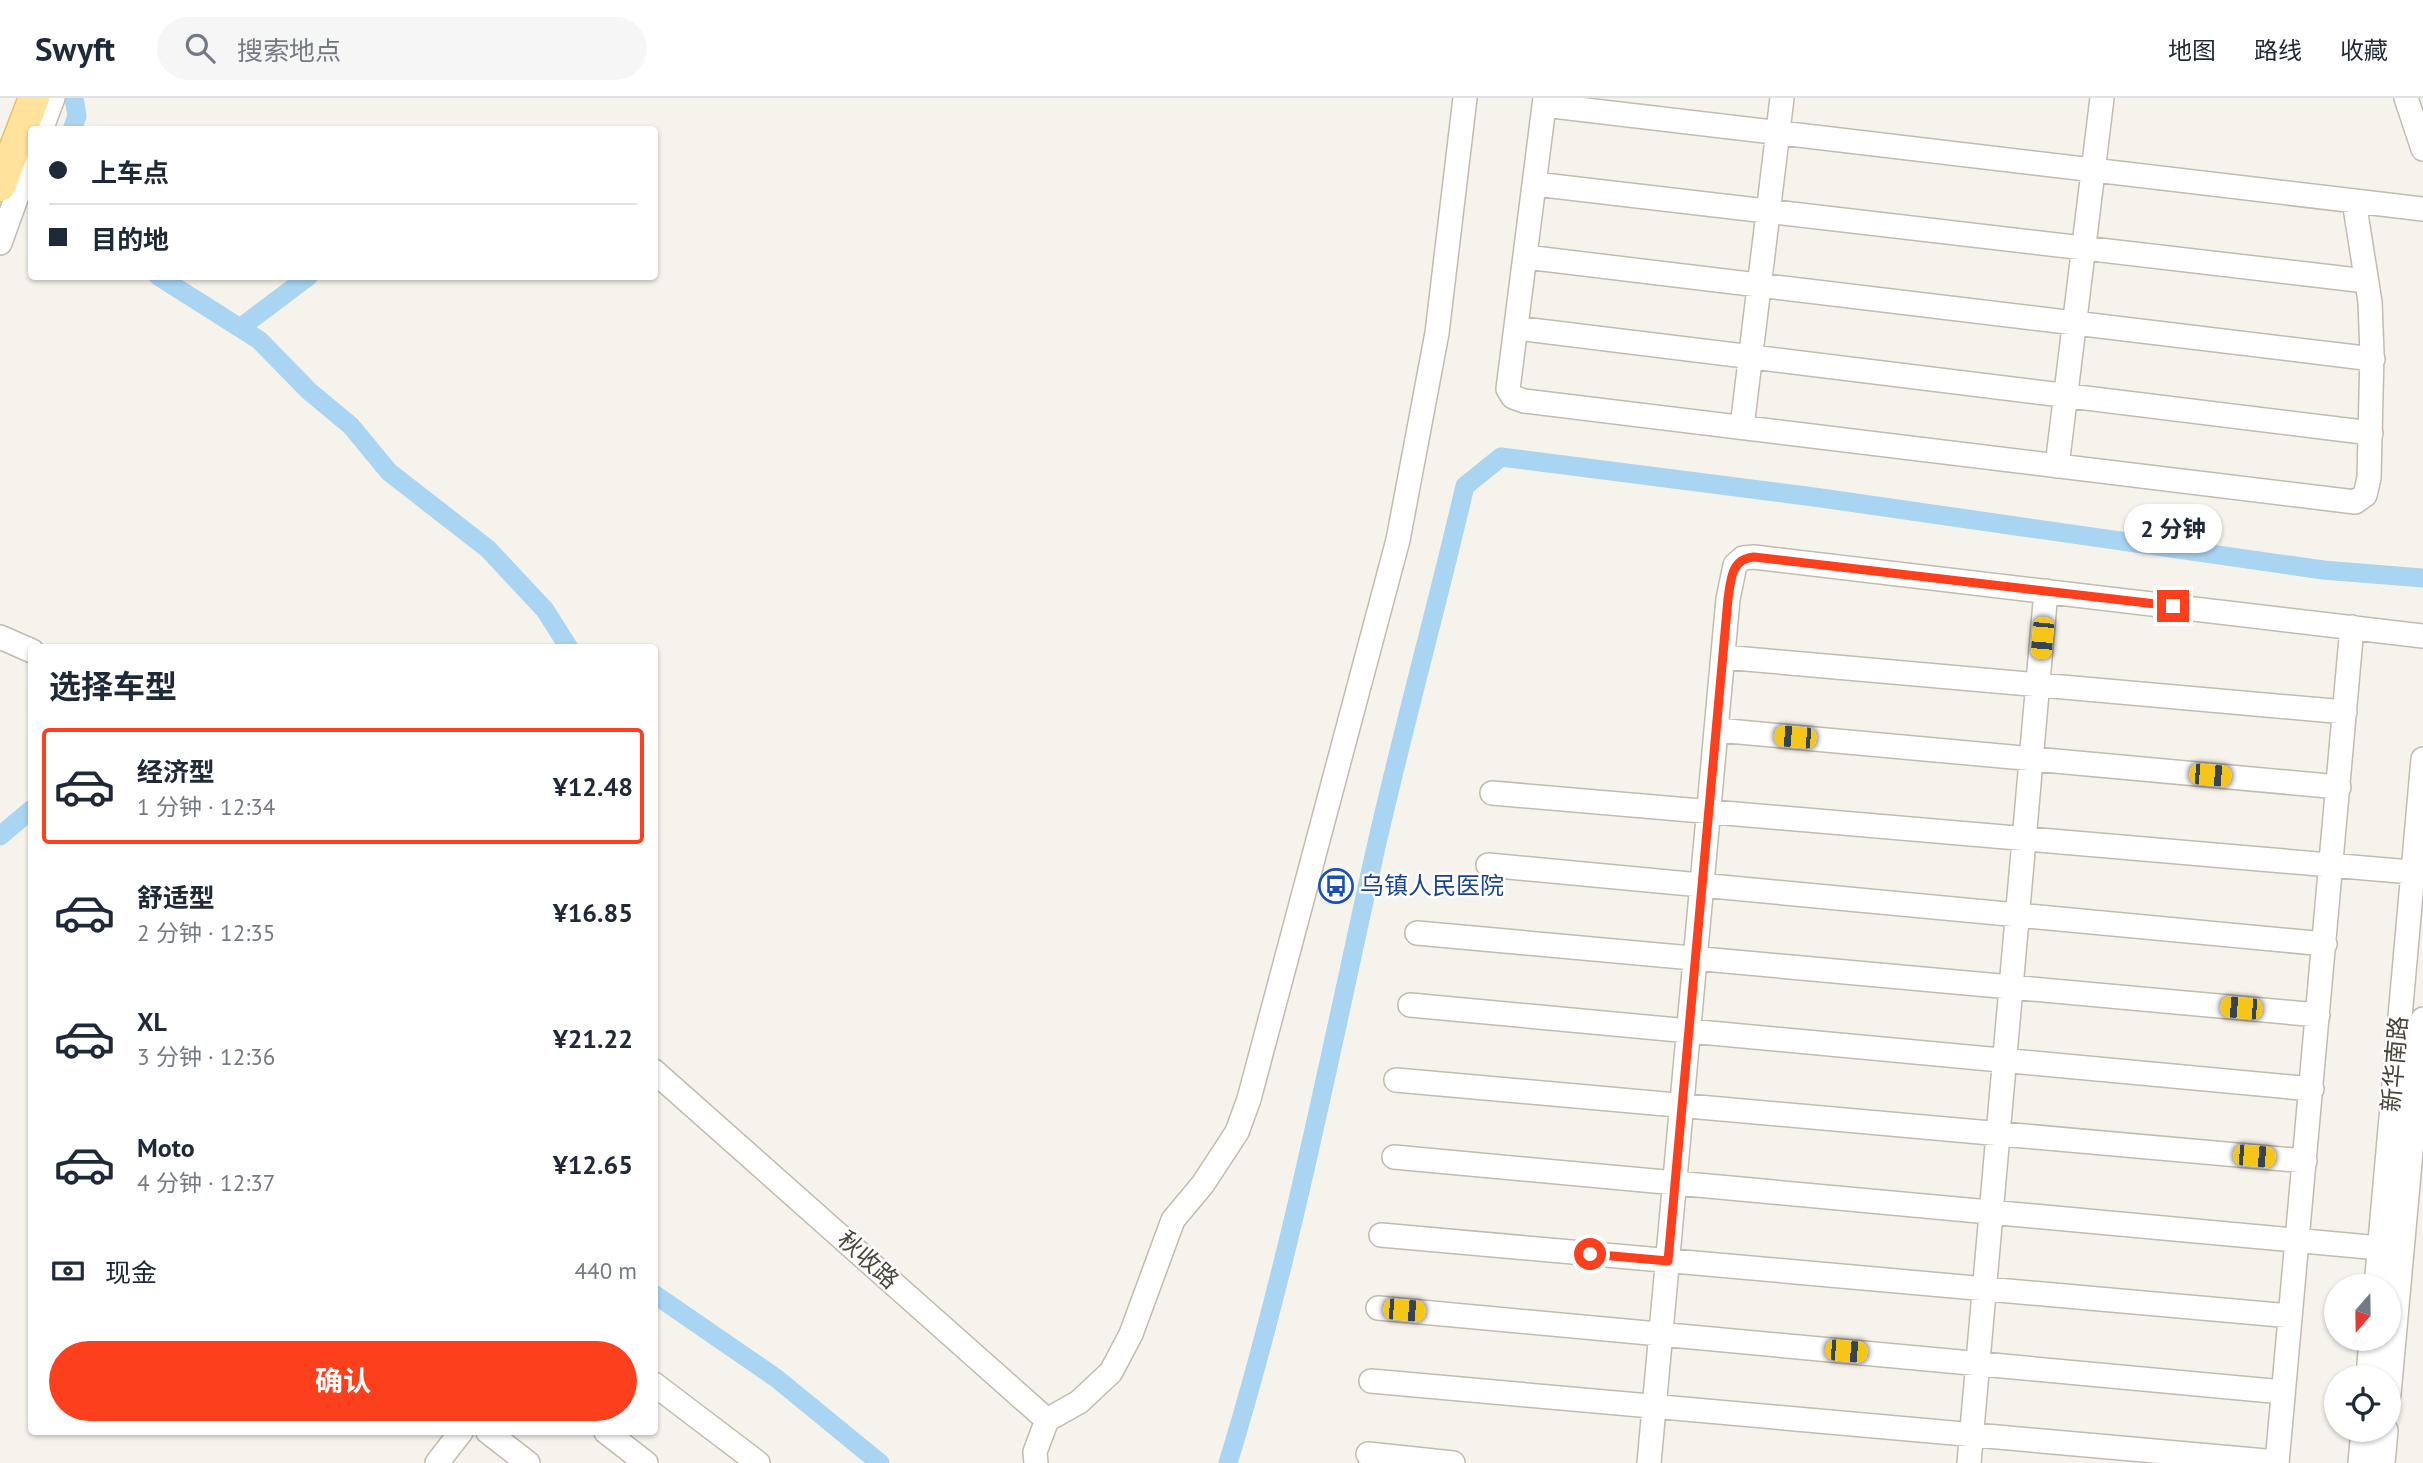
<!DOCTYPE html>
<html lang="zh">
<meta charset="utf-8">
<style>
:root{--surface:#fff;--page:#f6f6f7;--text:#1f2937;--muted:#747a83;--line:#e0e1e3;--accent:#fc3f1d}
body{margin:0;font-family:"PT Sans","Noto Sans SC",sans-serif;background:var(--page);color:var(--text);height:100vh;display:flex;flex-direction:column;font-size:26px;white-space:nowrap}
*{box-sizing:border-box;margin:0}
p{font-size:23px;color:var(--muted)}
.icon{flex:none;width:38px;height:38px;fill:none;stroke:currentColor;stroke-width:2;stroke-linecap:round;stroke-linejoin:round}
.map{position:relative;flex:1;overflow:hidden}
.panel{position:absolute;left:28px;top:546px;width:630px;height:791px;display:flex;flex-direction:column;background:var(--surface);border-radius:7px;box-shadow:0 2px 5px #0004}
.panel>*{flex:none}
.hud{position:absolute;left:28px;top:28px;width:630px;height:154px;border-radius:7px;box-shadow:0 2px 5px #0004;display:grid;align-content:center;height:154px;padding:0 21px;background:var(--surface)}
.needle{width:46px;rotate:200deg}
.fabs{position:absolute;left:2324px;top:1176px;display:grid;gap:14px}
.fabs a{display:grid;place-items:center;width:77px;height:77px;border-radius:50%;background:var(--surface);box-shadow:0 2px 5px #0004;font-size:35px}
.end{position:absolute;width:32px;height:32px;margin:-16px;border:9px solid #fc3f1d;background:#fff;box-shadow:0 0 0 4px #fff}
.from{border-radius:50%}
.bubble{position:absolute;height:49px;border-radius:24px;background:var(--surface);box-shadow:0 2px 5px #0004;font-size:23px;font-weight:700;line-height:49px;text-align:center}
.car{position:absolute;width:21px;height:42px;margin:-21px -10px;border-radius:9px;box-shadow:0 0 5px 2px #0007;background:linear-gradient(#f5c518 24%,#345 0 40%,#f5c518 0 76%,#345 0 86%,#f5c518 0)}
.hud b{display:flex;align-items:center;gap:24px;height:66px;font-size:26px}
.hud b+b{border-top:2px solid var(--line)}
.hud i{width:18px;height:18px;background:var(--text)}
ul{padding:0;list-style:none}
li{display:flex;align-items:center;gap:21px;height:116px;margin:0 14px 10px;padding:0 7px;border:4px solid transparent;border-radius:7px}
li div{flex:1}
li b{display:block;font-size:26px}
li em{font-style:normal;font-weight:700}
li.current{border-color:var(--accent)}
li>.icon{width:63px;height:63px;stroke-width:1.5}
h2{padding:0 21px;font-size:32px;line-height:84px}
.pay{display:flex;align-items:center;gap:18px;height:77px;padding:0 21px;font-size:26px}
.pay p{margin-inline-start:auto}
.action{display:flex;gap:14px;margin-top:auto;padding:14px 21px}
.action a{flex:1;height:80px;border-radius:42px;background:var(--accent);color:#fff;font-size:28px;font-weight:700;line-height:80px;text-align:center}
header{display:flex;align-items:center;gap:42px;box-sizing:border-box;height:98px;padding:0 35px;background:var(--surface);border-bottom:2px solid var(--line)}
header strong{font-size:33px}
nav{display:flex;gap:38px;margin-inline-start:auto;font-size:24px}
.search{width:490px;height:63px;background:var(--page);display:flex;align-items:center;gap:18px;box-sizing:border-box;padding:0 24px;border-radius:38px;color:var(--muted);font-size:26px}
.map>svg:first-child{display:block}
</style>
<header>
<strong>Swyft</strong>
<div class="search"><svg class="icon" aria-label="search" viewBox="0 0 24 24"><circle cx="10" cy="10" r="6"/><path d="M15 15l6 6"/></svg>搜索地点</div>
<nav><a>地图</a><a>路线</a><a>收藏</a></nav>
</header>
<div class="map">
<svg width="2423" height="1365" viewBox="0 0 2423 1365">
<rect width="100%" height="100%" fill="#f6f3ec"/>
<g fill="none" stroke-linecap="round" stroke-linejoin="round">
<path stroke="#a9d4f2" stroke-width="19" d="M72 32 77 18 74 0
M158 178 259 242 309 293 351 328 389 374 488 451 545 512 569 550
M240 230 309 178
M0 738 32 711
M654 1196 776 1280 880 1365
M1228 1365C1289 1166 1329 961 1374 758 1402 634 1436 512 1465 388L1501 359 1814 399 2323 472 2423 480"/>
<g stroke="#c2bbae" stroke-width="26">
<path id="minor" d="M1545 0 1508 291 1513 299 1524 303 2355 404 2365 397 2369 380 2372 255 2370 204 2354 103
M2406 0 2423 51
M1544 7 2423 111
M41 32 53 0
M1535 86 2366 183
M0 145 32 56
M1526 159 2373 261
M1516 230 2371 335
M1742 329 1782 0
M2057 368 2102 0
M0 539 32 553
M1723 559 2345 614
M1717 632 2339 689
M1492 695 2423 775
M1488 767 2325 846
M1417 835 2318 917
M1410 907 2312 991
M654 973 1047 1322
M1396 982 2305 1063
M1394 1059 2401 1152
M1381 1137 2290 1218
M2376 1188 2423 661
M1378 1210 2283 1294
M2368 1279 2371 1241
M1371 1283 2277 1364
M654 1286 758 1365
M2389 1296 2423 921
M1047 1322 1079 1304 1111 1274 1131 1236 1173 1122 1203 1086 1237 1034 1249 1001 1398 442 1437 235 1465 0
M488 1334 528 1365
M606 1334 646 1365
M1368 1356 1453 1365
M437 1365 461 1334
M1036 1365 1035 1354 1047 1322
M1649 1365 1728 501 1735 467 1743 460 1754 459 2423 538
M1969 1365 2046 493
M2277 1365 2352 529
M2360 1365 2363 1332
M2383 1365 2386 1332"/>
</g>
<g stroke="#e6c16a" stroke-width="33">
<path id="major" d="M0 88 34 0"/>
</g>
<use href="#minor" stroke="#fff" stroke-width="23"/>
<use href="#major" stroke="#ffe39c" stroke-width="30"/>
</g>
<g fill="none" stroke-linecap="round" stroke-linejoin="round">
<path stroke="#fc3f1d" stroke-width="9" d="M1590 1156 1668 1163 1728 501C1731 481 1731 461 1754 459L2173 508"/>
</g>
<defs>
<g id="bus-ring" transform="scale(1.75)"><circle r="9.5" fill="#fff" stroke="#1a4fb4" stroke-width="1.5"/><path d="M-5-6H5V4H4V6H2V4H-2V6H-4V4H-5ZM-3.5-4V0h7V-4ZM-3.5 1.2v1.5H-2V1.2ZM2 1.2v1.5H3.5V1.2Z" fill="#1a4fb4"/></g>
</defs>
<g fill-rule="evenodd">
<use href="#bus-ring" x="1336" y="788"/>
</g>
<g text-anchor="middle" stroke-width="5" stroke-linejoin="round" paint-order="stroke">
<g font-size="24" fill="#164399" stroke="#fff" text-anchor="start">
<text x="1360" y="796">乌镇人民医院</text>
</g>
<g font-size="24" fill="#4b4439" stroke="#fff">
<text transform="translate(2395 966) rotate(-85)" y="8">新华南路</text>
<text transform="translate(868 1162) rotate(42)" y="8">秋收路</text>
</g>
</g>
</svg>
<div class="fabs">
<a><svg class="needle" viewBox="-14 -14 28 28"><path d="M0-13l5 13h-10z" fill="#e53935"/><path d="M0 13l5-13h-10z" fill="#747a83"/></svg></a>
<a><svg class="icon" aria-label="locate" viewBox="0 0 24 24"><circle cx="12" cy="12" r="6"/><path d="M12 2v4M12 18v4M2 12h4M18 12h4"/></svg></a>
</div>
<i class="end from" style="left:1590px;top:1156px"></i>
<i class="end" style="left:2173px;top:508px"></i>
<div class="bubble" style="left:2124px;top:406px;width:98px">2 分钟</div>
<i class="car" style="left:2042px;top:540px;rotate:185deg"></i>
<i class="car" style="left:1795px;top:639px;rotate:275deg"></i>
<i class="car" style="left:2210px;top:677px;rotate:95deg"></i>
<i class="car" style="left:2241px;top:910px;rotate:275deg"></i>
<i class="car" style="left:2254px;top:1058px;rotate:95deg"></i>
<i class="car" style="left:1404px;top:1212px;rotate:95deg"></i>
<i class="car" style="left:1846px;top:1253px;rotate:95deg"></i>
<div class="hud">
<b><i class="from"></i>上车点</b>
<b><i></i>目的地</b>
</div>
<section class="panel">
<h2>选择车型</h2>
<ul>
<li class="current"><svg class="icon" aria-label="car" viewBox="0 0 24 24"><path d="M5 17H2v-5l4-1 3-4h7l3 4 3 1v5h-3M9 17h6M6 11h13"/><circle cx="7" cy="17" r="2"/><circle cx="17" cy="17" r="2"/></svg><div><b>经济型</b><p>1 分钟 · 12:34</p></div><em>¥12.48</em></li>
<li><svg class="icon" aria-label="car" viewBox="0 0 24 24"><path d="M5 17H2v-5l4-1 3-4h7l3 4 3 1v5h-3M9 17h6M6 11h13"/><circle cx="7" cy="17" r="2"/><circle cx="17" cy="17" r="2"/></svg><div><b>舒适型</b><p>2 分钟 · 12:35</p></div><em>¥16.85</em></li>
<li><svg class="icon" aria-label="car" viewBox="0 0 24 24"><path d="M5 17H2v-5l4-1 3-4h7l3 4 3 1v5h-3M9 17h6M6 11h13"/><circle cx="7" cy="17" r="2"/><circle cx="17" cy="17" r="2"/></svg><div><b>XL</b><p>3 分钟 · 12:36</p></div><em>¥21.22</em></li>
<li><svg class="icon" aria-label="car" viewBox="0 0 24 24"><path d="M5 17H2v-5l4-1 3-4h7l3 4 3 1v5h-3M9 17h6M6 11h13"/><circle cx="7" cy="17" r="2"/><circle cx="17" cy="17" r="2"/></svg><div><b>Moto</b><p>4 分钟 · 12:37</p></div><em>¥12.65</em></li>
</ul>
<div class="pay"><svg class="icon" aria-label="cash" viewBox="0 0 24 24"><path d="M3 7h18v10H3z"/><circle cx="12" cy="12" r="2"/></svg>现金<p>440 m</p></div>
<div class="action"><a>确认</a></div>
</section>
</div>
